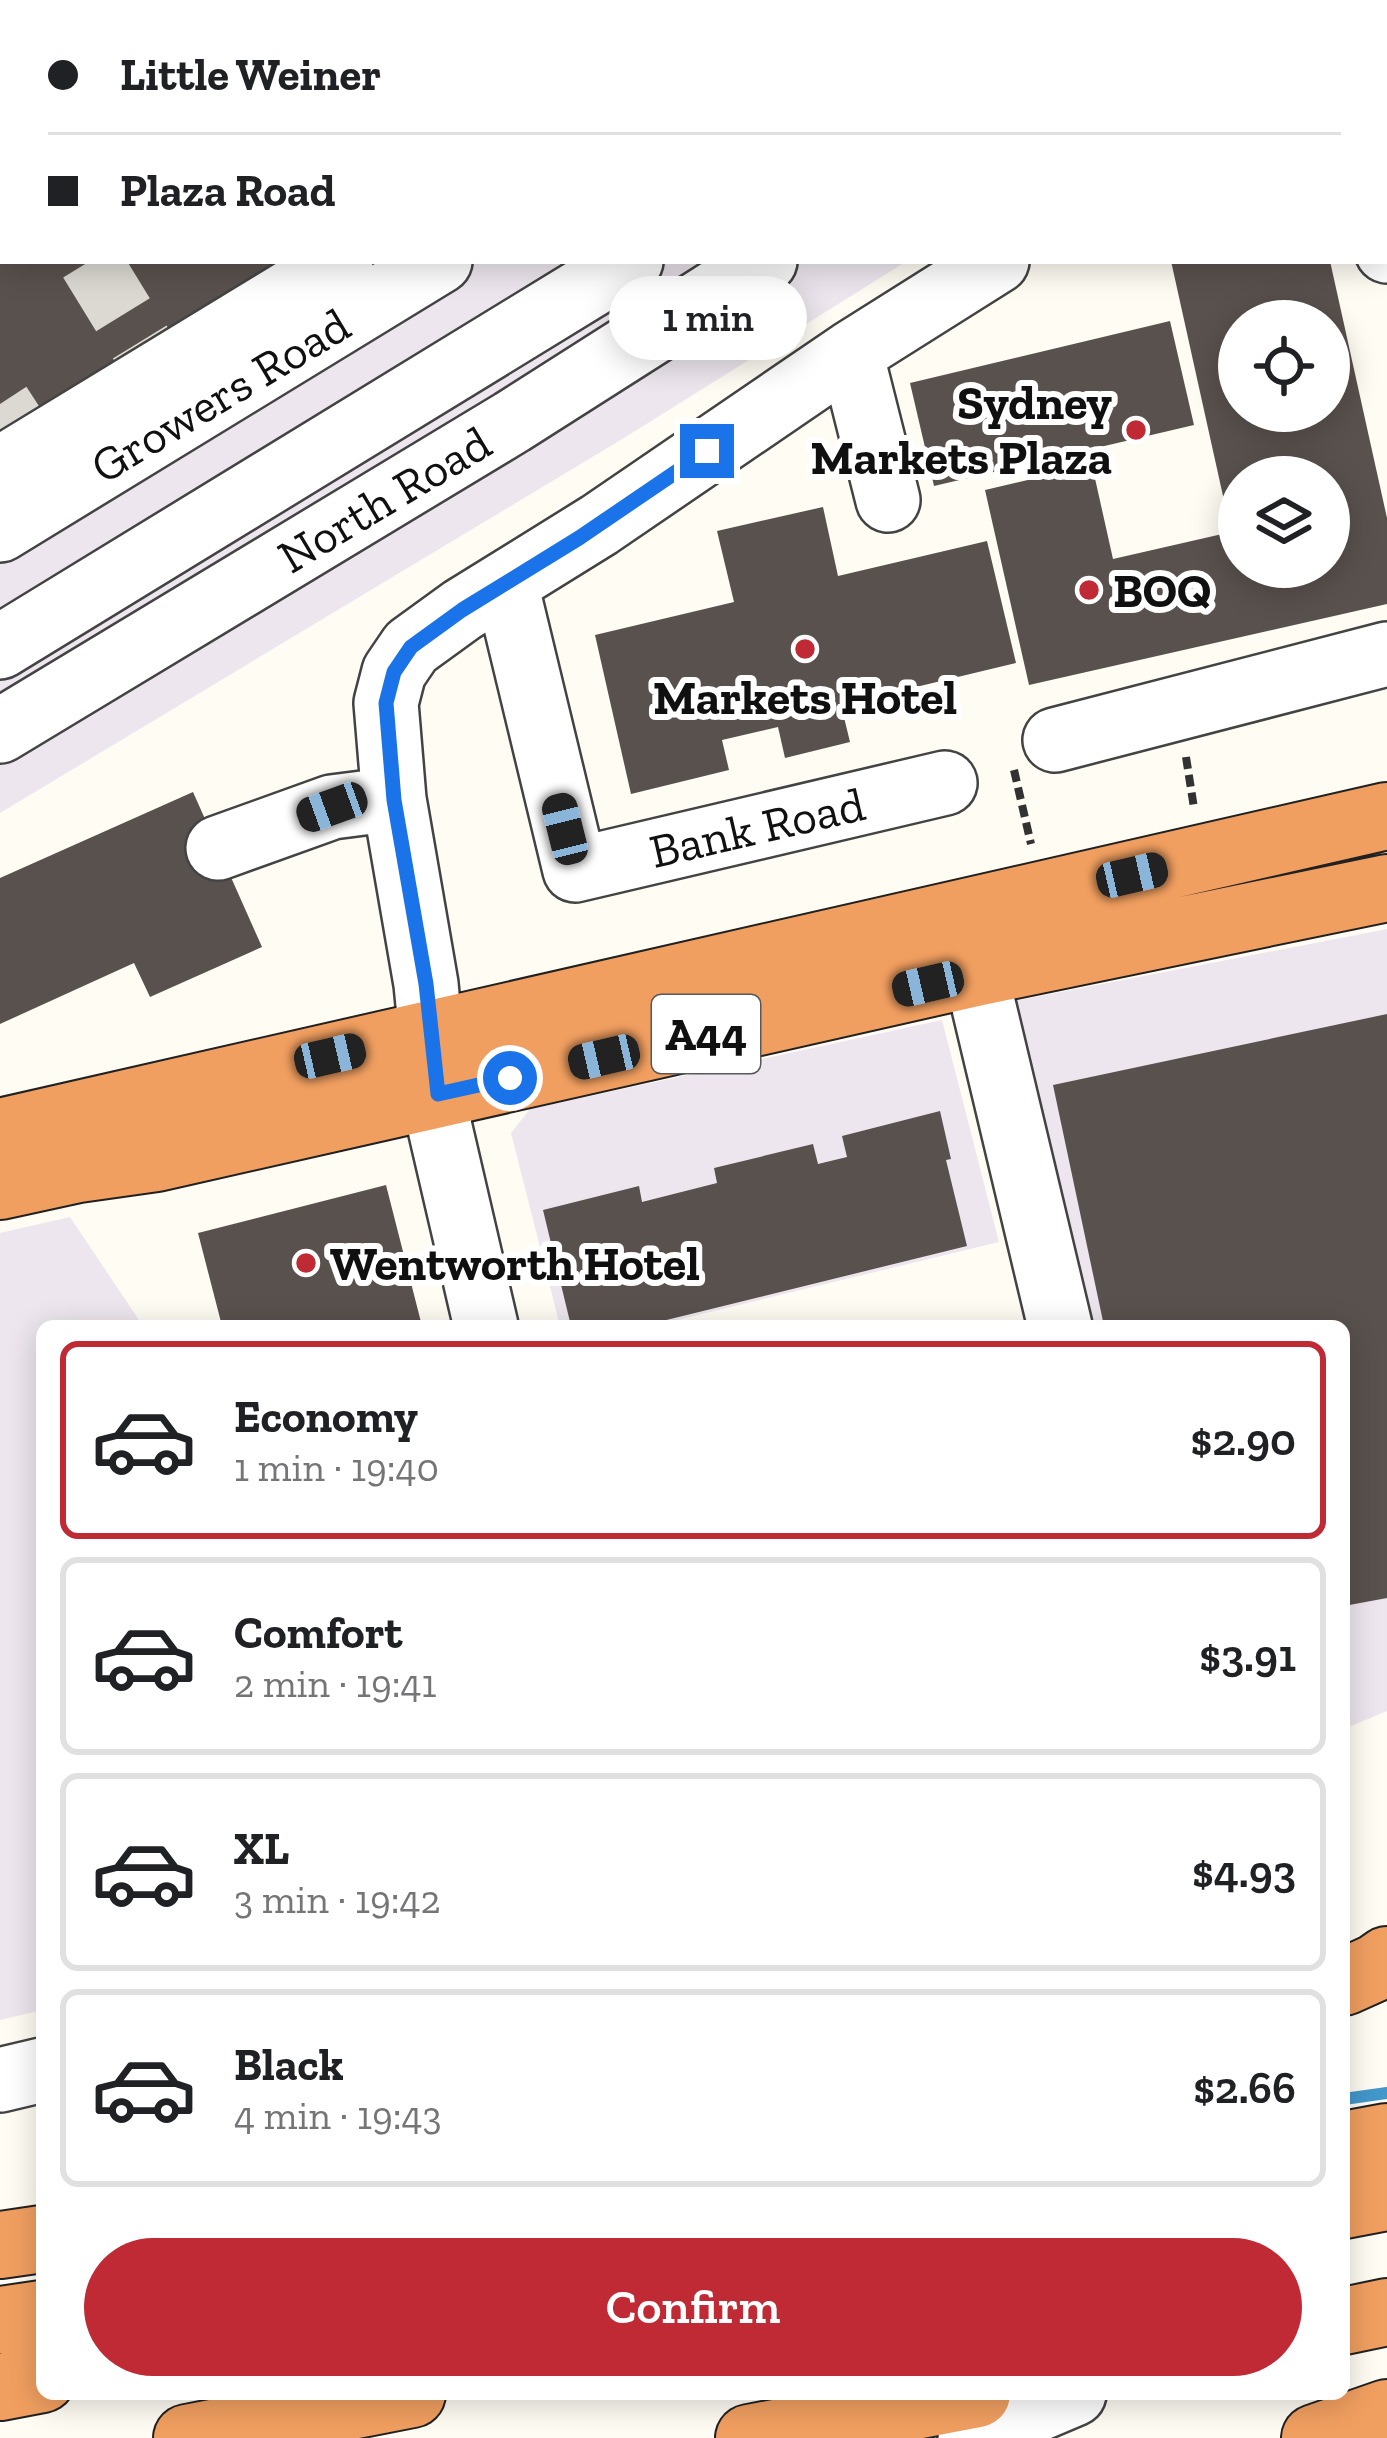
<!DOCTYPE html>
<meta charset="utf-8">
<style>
:root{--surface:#fff;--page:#f6f6f6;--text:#202124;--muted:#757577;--line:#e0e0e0;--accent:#bf2a34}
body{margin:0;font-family:"Zilla Slab",serif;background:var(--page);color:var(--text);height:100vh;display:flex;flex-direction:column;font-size:45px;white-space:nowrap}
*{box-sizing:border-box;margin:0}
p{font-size:39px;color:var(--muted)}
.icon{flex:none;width:66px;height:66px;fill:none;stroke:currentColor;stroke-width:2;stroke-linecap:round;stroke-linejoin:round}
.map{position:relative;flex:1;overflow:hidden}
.side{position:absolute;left:36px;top:1320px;width:1314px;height:1080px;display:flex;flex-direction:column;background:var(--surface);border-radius:18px;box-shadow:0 6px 30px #0003}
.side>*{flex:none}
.banner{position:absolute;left:0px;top:0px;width:1389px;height:264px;box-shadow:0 6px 30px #0003;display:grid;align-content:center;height:264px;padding:0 48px;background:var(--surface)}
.buttons{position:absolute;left:1218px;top:300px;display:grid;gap:24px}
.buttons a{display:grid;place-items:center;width:132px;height:132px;border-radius:50%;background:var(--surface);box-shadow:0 6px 30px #0003;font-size:60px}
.end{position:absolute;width:54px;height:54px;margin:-27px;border:15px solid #1a73e8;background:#fff;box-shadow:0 0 0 6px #fff}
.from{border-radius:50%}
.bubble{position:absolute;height:84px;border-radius:42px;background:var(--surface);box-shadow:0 6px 30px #0003;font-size:39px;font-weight:600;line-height:84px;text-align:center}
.car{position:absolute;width:36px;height:72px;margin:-36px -18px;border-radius:15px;box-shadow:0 0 9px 3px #0007;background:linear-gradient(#222 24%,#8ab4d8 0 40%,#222 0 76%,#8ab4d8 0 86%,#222 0)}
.banner b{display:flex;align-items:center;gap:42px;height:114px;font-size:45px}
.banner b+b{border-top:3px solid var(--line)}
.banner i{width:30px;height:30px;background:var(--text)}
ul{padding:21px 0 0;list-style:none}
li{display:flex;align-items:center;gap:36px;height:198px;margin:0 24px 18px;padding:0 24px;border:6px solid var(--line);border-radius:18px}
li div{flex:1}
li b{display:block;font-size:45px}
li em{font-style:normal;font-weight:600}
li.selected{border-color:var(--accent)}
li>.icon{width:108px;height:108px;stroke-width:1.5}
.cta{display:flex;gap:24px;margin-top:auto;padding:24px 48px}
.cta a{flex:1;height:138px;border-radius:72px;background:var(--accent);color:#fff;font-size:48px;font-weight:600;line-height:138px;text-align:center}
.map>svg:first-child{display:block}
</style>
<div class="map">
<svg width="1387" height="2438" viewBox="0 0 1387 2438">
<rect width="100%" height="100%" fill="#fffcf4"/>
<path fill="#ede6ee" d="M0 0H1330L1325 3H3V261H907L624 438 0 813Z
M1387 929V1711L1344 1729V1326H1094L1015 1001Z
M942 1020 999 1242 652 1326H560L511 1133 530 1109Z
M70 1217 143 1326H42V2010L0 2020V1233Z"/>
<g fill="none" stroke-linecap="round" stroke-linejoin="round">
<path stroke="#4297cb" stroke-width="12" d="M1344 2099 1387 2093"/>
</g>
<path fill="#59514d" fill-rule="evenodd" d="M0 261H277L0 432Z
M1171 261H1330L1387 518V604L1029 685 985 490 1092 465 1113 559 1231 532ZM1239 321H1329V411H1239ZM1239 477H1329V567H1239Z
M1170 321 1194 425 934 486 910 383Z
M823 507 838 576 987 541 1016 663 841 705 850 742 785 758 778 727 722 740 729 770 631 794 595 635 734 602 717 531Z
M193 792 262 947 150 997 134 963 0 1024V878Z
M1387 1014V1598L1344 1606V1326H1104L1053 1085Z
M940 1111 951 1159 946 1160 967 1246 642 1326H571L543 1210 639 1186 642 1202 717 1183 714 1168 813 1144 818 1164 847 1157 842 1136Z
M386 1185 422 1326H222L198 1233Z"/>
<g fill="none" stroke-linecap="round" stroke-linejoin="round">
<path stroke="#dbd9d2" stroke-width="63" stroke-dasharray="63 32" stroke-linecap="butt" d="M161 0 163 3
M395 0 397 3
M613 0 615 3
M0 115 3 120
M90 261 141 344
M0 404 13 424"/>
<g stroke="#434343" stroke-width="68">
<path id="minor" d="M1144 0 1146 3
M764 3 769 0
M860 3 865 0
M1047 3 1052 0
M1386 246 1387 251
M0 469 341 261
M888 500 851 353 997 261
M0 530 440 261
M506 584 575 870 945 783
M0 647 631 261
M0 731 512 422 765 261
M1055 740 1387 654
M218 848 332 807 394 799
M963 919 1060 1326
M486 1326 440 1128 426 984 394 799 386 703 394 672 411 647 462 610 599 525 851 353
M0 2080 42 2070
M970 2438 1074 2394"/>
</g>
<g stroke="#212121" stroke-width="70">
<path id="highway" d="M0 1132 1387 816
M0 1186 78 1169 156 1158 975 973 1387 888
M1344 1982 1377 1967 1387 1960
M1344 2145 1387 2137
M1344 2205 1387 2197
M0 2245 42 2239
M0 2320 42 2314
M1344 2321 1387 2312
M0 2387 42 2379
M187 2438 412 2394
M749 2438 977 2394
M1315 2438 1387 2413"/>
</g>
<path stroke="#323232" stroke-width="8" stroke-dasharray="12 6" stroke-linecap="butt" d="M1186 757 1194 808
M1014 770 1031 844"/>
<use href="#minor" stroke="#fff" stroke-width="63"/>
<use href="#highway" stroke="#f19f60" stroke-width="66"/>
</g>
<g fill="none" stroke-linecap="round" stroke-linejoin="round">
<path stroke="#1a73e8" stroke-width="15" d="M510 1078 438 1094 426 984 394 800 386 703 394 672 411 647 462 610 579 538 707 451"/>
</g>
<g fill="#bf2a34" stroke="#fff" stroke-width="4.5">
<circle cx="1136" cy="430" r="12"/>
<circle cx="1089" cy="590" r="12"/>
<circle cx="805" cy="649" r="12"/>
<circle cx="306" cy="1263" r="12"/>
</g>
<g text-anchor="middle" stroke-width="12" stroke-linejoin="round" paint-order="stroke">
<rect fill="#fff" stroke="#585858" stroke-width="3" x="652" y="995" width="108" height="78" rx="9"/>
<g font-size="45" font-weight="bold" fill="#101010">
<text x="706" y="1050">A44</text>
</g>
<g font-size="48" fill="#101010" stroke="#fff">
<text transform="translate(220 395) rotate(-31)" y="17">Growers Road</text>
<text transform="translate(384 499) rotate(-31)" y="17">North Road</text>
<text transform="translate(757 827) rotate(-13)" y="17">Bank Road</text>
</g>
<g font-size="48" font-weight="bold" fill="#101010" stroke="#fff" text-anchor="start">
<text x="1112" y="419" text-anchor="end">Sydney<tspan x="1112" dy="55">Markets Plaza</tspan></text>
<text x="1113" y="607">BOQ</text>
<text x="805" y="714" text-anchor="middle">Markets Hotel</text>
<text x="330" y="1280">Wentworth Hotel</text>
</g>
</g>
</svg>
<div class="buttons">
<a><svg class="icon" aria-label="locate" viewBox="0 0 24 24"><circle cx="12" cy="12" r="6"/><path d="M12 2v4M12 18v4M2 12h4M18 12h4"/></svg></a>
<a><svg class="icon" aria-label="layers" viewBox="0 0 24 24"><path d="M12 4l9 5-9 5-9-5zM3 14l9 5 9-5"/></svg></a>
</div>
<i class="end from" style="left:510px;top:1078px"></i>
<i class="end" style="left:707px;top:451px"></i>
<div class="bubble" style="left:609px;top:276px;width:198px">1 min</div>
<i class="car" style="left:332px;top:807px;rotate:250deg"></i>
<i class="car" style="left:565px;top:829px;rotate:346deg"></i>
<i class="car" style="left:1132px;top:875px;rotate:77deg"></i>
<i class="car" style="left:928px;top:984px;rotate:257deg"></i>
<i class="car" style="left:330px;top:1056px;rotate:77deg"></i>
<i class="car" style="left:604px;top:1057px;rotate:257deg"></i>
<div class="banner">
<b><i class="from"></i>Little Weiner</b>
<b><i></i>Plaza Road</b>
</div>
<section class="side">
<ul>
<li class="selected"><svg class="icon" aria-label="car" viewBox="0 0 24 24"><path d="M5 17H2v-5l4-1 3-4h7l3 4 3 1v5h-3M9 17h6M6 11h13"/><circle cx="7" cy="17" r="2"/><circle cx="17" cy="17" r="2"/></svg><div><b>Economy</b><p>1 min · 19:40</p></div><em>$2.90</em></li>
<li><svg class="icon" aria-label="car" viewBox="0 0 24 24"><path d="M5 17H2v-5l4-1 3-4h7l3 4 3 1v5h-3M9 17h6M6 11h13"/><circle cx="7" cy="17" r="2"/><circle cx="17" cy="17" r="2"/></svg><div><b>Comfort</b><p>2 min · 19:41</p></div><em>$3.91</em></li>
<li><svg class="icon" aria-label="car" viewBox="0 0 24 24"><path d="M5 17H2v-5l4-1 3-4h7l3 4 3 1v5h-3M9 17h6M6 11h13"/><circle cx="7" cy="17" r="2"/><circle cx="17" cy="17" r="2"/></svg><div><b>XL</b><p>3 min · 19:42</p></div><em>$4.93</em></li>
<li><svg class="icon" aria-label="car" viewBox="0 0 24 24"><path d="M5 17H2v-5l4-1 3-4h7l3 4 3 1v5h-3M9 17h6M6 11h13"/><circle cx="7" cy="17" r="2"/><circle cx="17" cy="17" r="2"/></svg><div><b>Black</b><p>4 min · 19:43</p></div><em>$2.66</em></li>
</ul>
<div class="cta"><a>Confirm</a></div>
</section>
</div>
